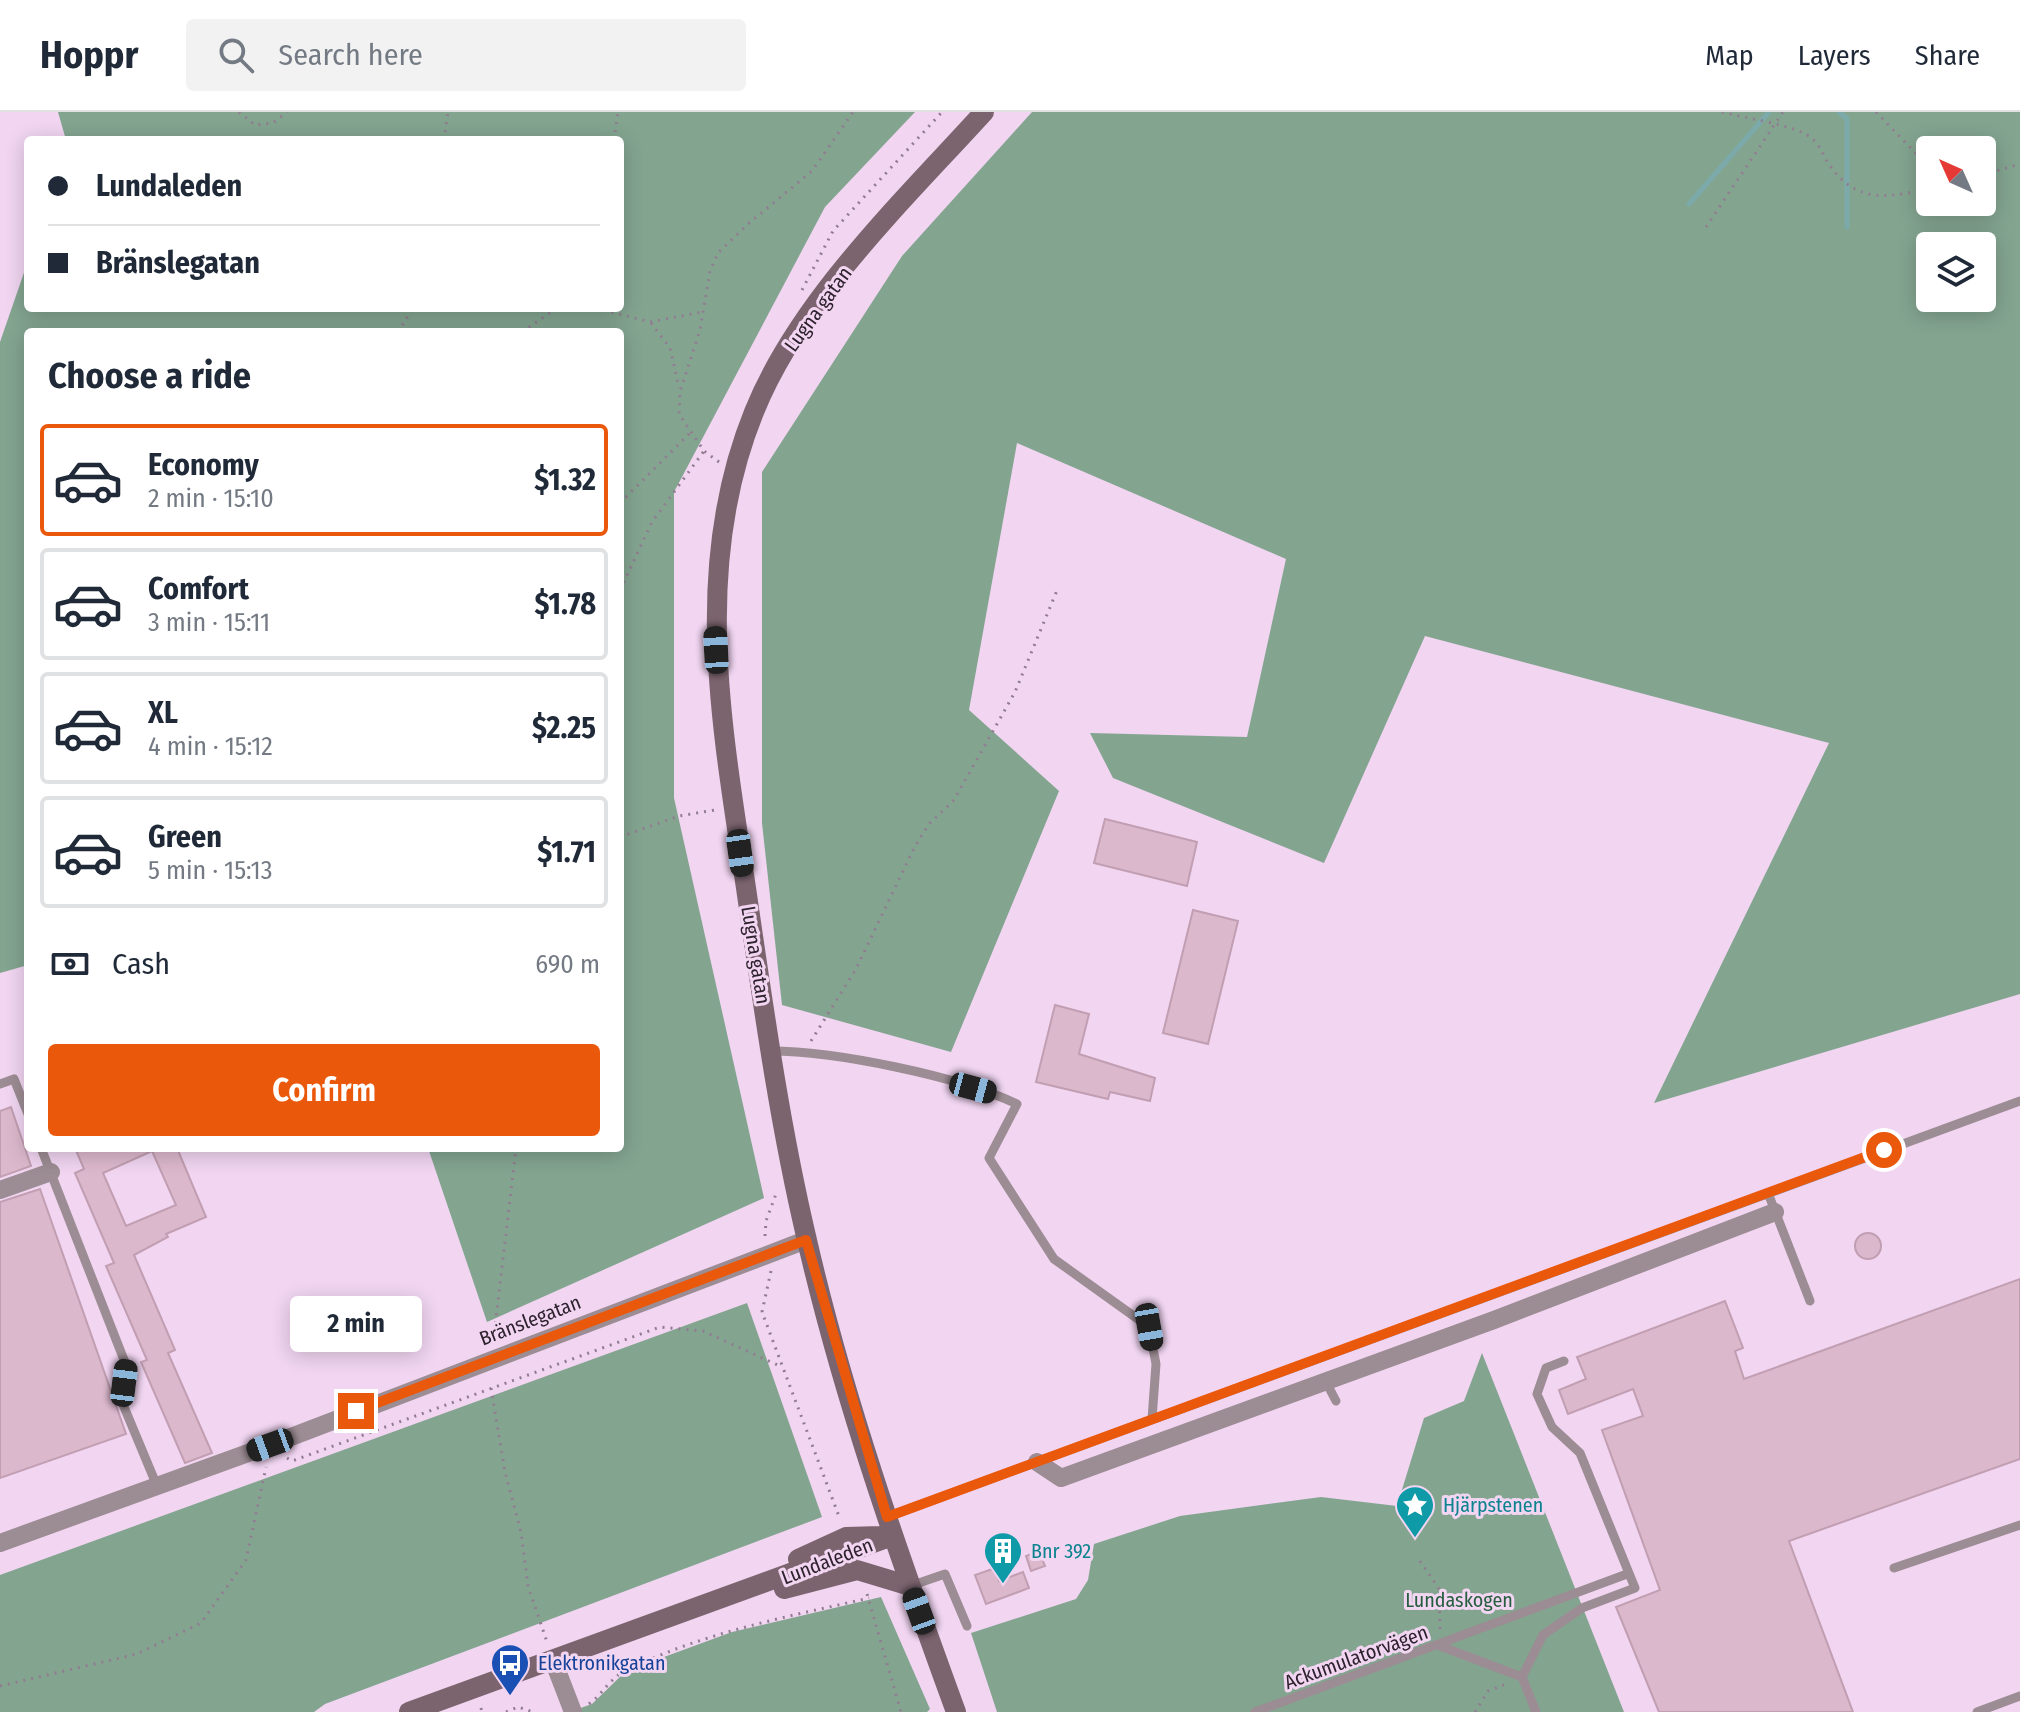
<!DOCTYPE html>
<meta charset="utf-8">
<style>
:root{--surface:#fff;--page:#f2f2f3;--text:#1f2937;--muted:#747a83;--line:#e0e1e3;--accent:#ea580c}
body{margin:0;font-family:"Fira Sans Condensed",sans-serif;background:var(--page);color:var(--text);height:100vh;display:flex;flex-direction:column;font-size:30px;white-space:nowrap}
*{box-sizing:border-box;margin:0}
p{font-size:26px;color:var(--muted)}
.icon{flex:none;width:44px;height:44px;fill:none;stroke:currentColor;stroke-width:2;stroke-linecap:round;stroke-linejoin:round}
.map{position:relative;flex:1;overflow:hidden}
.sheet{position:absolute;left:24px;top:216px;width:600px;height:824px;display:flex;flex-direction:column;background:var(--surface);border-radius:8px;box-shadow:0 4px 20px #0003}
.sheet>*{flex:none}
.guide{position:absolute;left:24px;top:24px;width:600px;height:176px;border-radius:8px;box-shadow:0 4px 20px #0003;display:grid;align-content:center;height:176px;padding:0 24px;background:var(--surface)}
.needle{width:52px;rotate:315deg}
.tools{position:absolute;left:1916px;top:24px;display:grid;gap:16px}
.tools a{display:grid;place-items:center;width:80px;height:80px;border-radius:8px;background:var(--surface);box-shadow:0 4px 20px #0003;font-size:40px}
.end{position:absolute;width:36px;height:36px;margin:-18px;border:10px solid #ea580c;background:#fff;box-shadow:0 0 0 4px #fff}
.from{border-radius:50%}
.bubble{position:absolute;height:56px;border-radius:8px;background:var(--surface);box-shadow:0 4px 20px #0003;font-size:26px;font-weight:700;line-height:56px;text-align:center}
.car{position:absolute;width:24px;height:48px;margin:-24px -12px;border-radius:10px;box-shadow:0 0 6px 2px #0007;background:linear-gradient(#222 24%,#8ab4d8 0 40%,#222 0 76%,#8ab4d8 0 86%,#222 0)}
.guide b{display:flex;align-items:center;gap:28px;height:76px;font-size:30px}
.guide b+b{border-top:2px solid var(--line)}
.guide i{width:20px;height:20px;background:var(--text)}
ul{padding:0;list-style:none}
li{display:flex;align-items:center;gap:24px;height:112px;margin:0 16px 12px;padding:0 8px;border:4px solid var(--line);border-radius:8px}
li div{flex:1}
li b{display:block;font-size:30px}
li em{font-style:normal;font-weight:700}
li.current{border-color:var(--accent)}
li>.icon{width:72px;height:72px;stroke-width:1.5}
h2{padding:0 24px;font-size:36px;line-height:96px}
.pay{display:flex;align-items:center;gap:20px;height:88px;padding:0 24px;font-size:30px}
.pay p{margin-inline-start:auto}
.primary-button{display:flex;gap:16px;margin-top:auto;padding:16px 24px}
.primary-button a{flex:1;height:92px;border-radius:8px;background:var(--accent);color:#fff;font-size:32px;font-weight:700;line-height:92px;text-align:center}
header{display:flex;align-items:center;gap:48px;box-sizing:border-box;height:112px;padding:0 40px;background:var(--surface);border-bottom:2px solid var(--line)}
header strong{font-size:38px}
nav{display:flex;gap:44px;margin-inline-start:auto;font-size:28px}
.search{width:560px;height:72px;background:var(--page);display:flex;align-items:center;gap:20px;box-sizing:border-box;padding:0 28px;border-radius:8px;color:var(--muted);font-size:30px}
.map>svg:first-child{display:block}
</style>
<header>
<strong>Hoppr</strong>
<div class="search"><svg class="icon" aria-label="search" viewBox="0 0 24 24"><circle cx="10" cy="10" r="6"/><path d="M15 15l6 6"/></svg>Search here</div>
<nav><a>Map</a><a>Layers</a><a>Share</a></nav>
</header>
<div class="map">
<svg width="2020" height="1600" viewBox="0 0 2020 1600">
<rect width="100%" height="100%" fill="#f1d5f1"/>
<path fill="#83a590" fill-rule="evenodd" d="M58 0H915L825 95 674 380V686L764 1086 487 1210 428 1036H620V220H28V853L0 861V230L28 149V196H620V28H66Z
M1032 0H2020V882L1654 991 1829 631 1425 524 1324 751 1113 666 1090 621 1247 625 1286 447 1017 331 969 598 1059 679 951 940 782 893 762 711V360L902 144ZM1982 38V90H1930V38ZM1930 134H1982V186H1930Z
M747 1191 822 1405 325 1592 314 1600H0V1463Z
M1482 1241 1624 1600H997L971 1521 1076 1487 1088 1468 1094 1432 1180 1404 1321 1385 1397 1394 1424 1306 1464 1289Z
M881 1485 930 1597 927 1600H569L592 1592 626 1559 732 1520Z"/>
<g fill="none" stroke-linecap="round" stroke-linejoin="round">
<path stroke="#7ca9aa" stroke-width="5" d="M1839 0 1847 7V115
M1689 92 1769 0"/>
</g>
<path fill="#dcb8cc" stroke="#c19eb1" stroke-width="2" fill-rule="evenodd" d="M1105 707 1197 730 1187 774 1094 751Z
M1193 798 1238 809 1208 932 1163 921Z
M1055 893 1089 902 1079 942 1155 966 1150 989 1110 980 1108 987 1036 970Z
M11 995 31 1054 0 1065V999Z
M75 1036H177L206 1105 166 1122 168 1125 134 1143 175 1238 168 1241 212 1341 185 1351 141 1250 147 1248 106 1154 114 1151 75 1061 84 1057ZM152 1039 176 1093 126 1114 103 1061Z
M40 1077 126 1322 0 1366V1090Z
M1855 1134a13 13 0 1 1 26 0a13 13 0 1 1-26 0Z
M2020 1167V1347L1789 1429 1853 1600H1659L1616 1495 1660 1478 1602 1318 1643 1304 1633 1277 1568 1302 1559 1278 1586 1267 1577 1245 1725 1189 1743 1236 1735 1239 1744 1267Z
M1039 1439 1045 1454 1031 1459 1026 1444Z
M995 1456 999 1469 1023 1460 1029 1476 986 1492 975 1463Z"/>
<g fill="none" stroke-linecap="round" stroke-linejoin="round">
<path stroke="#917d91" stroke-width="3" stroke-dasharray="2 6" stroke-linecap="butt" d="M239 0 255 13 273 11 287 0
M1722 0C1744 6 1795 13 1810 25 1821 33 1823 45 1831 55 1857 92 1891 86 1930 76
M1876 0 1930 56
M444 28 448 0
M614 28 618 0
M1982 63 2020 52
M1706 115 1783 0
M802 178 833 119 942 0
M596 196 650 210 702 200
M651 211 670 236 679 276
M398 220 413 196
M522 220 557 196
M719 350 704 339 679 302 680 280 700 218 710 159 718 141 748 112 812 59 853 0
M620 391 691 320
M620 478 652 410 704 339
M620 725 679 704 715 698
M811 929 856 857 914 736 929 712 954 688 1015 580 1058 476
M765 1124 766 1109 776 1082
M771 1159 762 1200 840 1407
M497 1227 495 1215 516 1036
M491 1276 505 1360 521 1420 528 1474 547 1530
M287 1346 292 1349 660 1215 703 1219 782 1255
M1420 1449 1439 1477 1440 1518
M867 1482 901 1600
M0 1574 137 1542 201 1511 246 1448 266 1355
M589 1592C603 1582 610 1566 625 1559 701 1521 786 1505 869 1486
M481 1596 482 1600
M506 1600 518 1595 533 1600
M1475 1600 1488 1579 1504 1573"/>
<path stroke="#9c8c93" stroke-width="9" d="M770 939C835 939 958 964 1017 992L989 1046 1054 1147 1149 1215 1156 1252 1152 1307
M0 972 14 967 28 1002
M41 1036 126 1253 122 1290 157 1374
M1768 1081 1810 1189
M1326 1270 1336 1289
M887 1405 2020 989
M1894 1456 2020 1413
M910 1474 945 1462 967 1514
M1440 1534 1522 1565 1536 1600
M1522 1565 1543 1523 1582 1496 1635 1476 1580 1341 1552 1315 1537 1282 1546 1256 1564 1249
M1255 1600 1627 1462
M1977 1600 2020 1584"/>
<path stroke="#9c8c93" stroke-width="18" d="M0 1078 51 1060
M1037 1350 1061 1366 1494 1208 1775 1100
M0 1431 270 1333 806 1128
M553 1548 573 1600"/>
<path stroke="#7c646f" stroke-width="20" d="M798 1447 846 1425 881 1424
M784 1477 857 1458 910 1474
M409 1600 892 1424
M956 1600C899 1444 843 1286 806 1124 779 1009 763 892 746 776 722 616 691 455 754 300 799 188 904 88 984 0"/>
</g>
<g fill="none" stroke-linecap="round" stroke-linejoin="round">
<path stroke="#ea580c" stroke-width="10" d="M356 1299 806 1128 887 1405 1884 1038"/>
</g>
<defs>
<g id="sight-pin" transform="scale(2)"><path d="M0 17L-7.5 6A9.5 9.5 0 1 1 7.5 6Z" fill="#0f9aa8" stroke="#f1d5f1"/><path d="M0-6L1.8-2.2L6-1.7L2.9 1.2L3.7 5.4L0 3.3L-3.7 5.4L-2.9 1.2L-6-1.7L-1.8-2.2Z" fill="#fff"/></g>
<g id="building-pin" transform="scale(2)"><path d="M0 17L-7.5 6A9.5 9.5 0 1 1 7.5 6Z" fill="#0f9aa8" stroke="#f1d5f1"/><path d="M-4-6H4V6H1V3H-1V6H-4ZM-2.5-4.3h1.7v1.8h-1.7ZM.8-4.3h1.7v1.8H.8ZM-2.5-1h1.7V.8h-1.7ZM.8-1h1.7V.8H.8Z" fill="#fff"/></g>
<g id="bus-pin" transform="scale(2)"><path d="M0 17L-7.5 6A9.5 9.5 0 1 1 7.5 6Z" fill="#1a4fb4" stroke="#f1d5f1"/><path d="M-5-6H5V4H4V6H2V4H-2V6H-4V4H-5ZM-3.5-4V0h7V-4ZM-3.5 1.2v1.5H-2V1.2ZM2 1.2v1.5H3.5V1.2Z" fill="#fff"/></g>
</defs>
<g fill-rule="evenodd">
<use href="#sight-pin" x="1415" y="1393"/>
<use href="#building-pin" x="1003" y="1439"/>
<use href="#bus-pin" x="510" y="1551"/>
</g>
<g text-anchor="middle" stroke-width="6" stroke-linejoin="round" paint-order="stroke">
<g font-size="20" fill="#2d222d" stroke="#f1d5f1">
<text transform="translate(818 197) rotate(-54)" y="7">Lugna gatan</text>
<text transform="translate(756 843) rotate(81)" y="7">Lugna gatan</text>
<text transform="translate(530 1208) rotate(-21)" y="7">Bränslegatan</text>
<text transform="translate(827 1449) rotate(-21)" y="7">Lundaleden</text>
<text transform="translate(1356 1545) rotate(-20)" y="7">Ackumulatorvägen</text>
</g>
<g font-size="20" fill="#0d838f" stroke="#f1d5f1" text-anchor="start">
<text x="1443" y="1400">Hjärpstenen</text>
<text x="1031" y="1446">Bnr 392</text>
</g>
<g font-size="20" fill="#265e3f" stroke="#f1d5f1">
<text x="1459" y="1495">Lundaskogen</text>
</g>
<g font-size="20" fill="#164399" stroke="#f1d5f1" text-anchor="start">
<text x="538" y="1558">Elektronikgatan</text>
</g>
</g>
</svg>
<div class="tools">
<a><svg class="needle" viewBox="-14 -14 28 28"><path d="M0-13l5 13h-10z" fill="#e53935"/><path d="M0 13l5-13h-10z" fill="#747a83"/></svg></a>
<a><svg class="icon" aria-label="layers" viewBox="0 0 24 24"><path d="M12 4l9 5-9 5-9-5zM3 14l9 5 9-5"/></svg></a>
</div>
<i class="end from" style="left:1884px;top:1038px"></i>
<i class="end" style="left:356px;top:1299px"></i>
<div class="bubble" style="left:290px;top:1184px;width:132px">2 min</div>
<i class="car" style="left:716px;top:538px;rotate:357deg"></i>
<i class="car" style="left:740px;top:741px;rotate:172deg"></i>
<i class="car" style="left:973px;top:976px;rotate:105deg"></i>
<i class="car" style="left:1149px;top:1215px;rotate:170deg"></i>
<i class="car" style="left:124px;top:1271px;rotate:7deg"></i>
<i class="car" style="left:270px;top:1333px;rotate:250deg"></i>
<i class="car" style="left:919px;top:1499px;rotate:340deg"></i>
<div class="guide">
<b><i class="from"></i>Lundaleden</b>
<b><i></i>Bränslegatan</b>
</div>
<section class="sheet">
<h2>Choose a ride</h2>
<ul>
<li class="current"><svg class="icon" aria-label="car" viewBox="0 0 24 24"><path d="M5 17H2v-5l4-1 3-4h7l3 4 3 1v5h-3M9 17h6M6 11h13"/><circle cx="7" cy="17" r="2"/><circle cx="17" cy="17" r="2"/></svg><div><b>Economy</b><p>2 min · 15:10</p></div><em>$1.32</em></li>
<li><svg class="icon" aria-label="car" viewBox="0 0 24 24"><path d="M5 17H2v-5l4-1 3-4h7l3 4 3 1v5h-3M9 17h6M6 11h13"/><circle cx="7" cy="17" r="2"/><circle cx="17" cy="17" r="2"/></svg><div><b>Comfort</b><p>3 min · 15:11</p></div><em>$1.78</em></li>
<li><svg class="icon" aria-label="car" viewBox="0 0 24 24"><path d="M5 17H2v-5l4-1 3-4h7l3 4 3 1v5h-3M9 17h6M6 11h13"/><circle cx="7" cy="17" r="2"/><circle cx="17" cy="17" r="2"/></svg><div><b>XL</b><p>4 min · 15:12</p></div><em>$2.25</em></li>
<li><svg class="icon" aria-label="car" viewBox="0 0 24 24"><path d="M5 17H2v-5l4-1 3-4h7l3 4 3 1v5h-3M9 17h6M6 11h13"/><circle cx="7" cy="17" r="2"/><circle cx="17" cy="17" r="2"/></svg><div><b>Green</b><p>5 min · 15:13</p></div><em>$1.71</em></li>
</ul>
<div class="pay"><svg class="icon" aria-label="cash" viewBox="0 0 24 24"><path d="M3 7h18v10H3z"/><circle cx="12" cy="12" r="2"/></svg>Cash<p>690 m</p></div>
<div class="primary-button"><a>Confirm</a></div>
</section>
</div>
